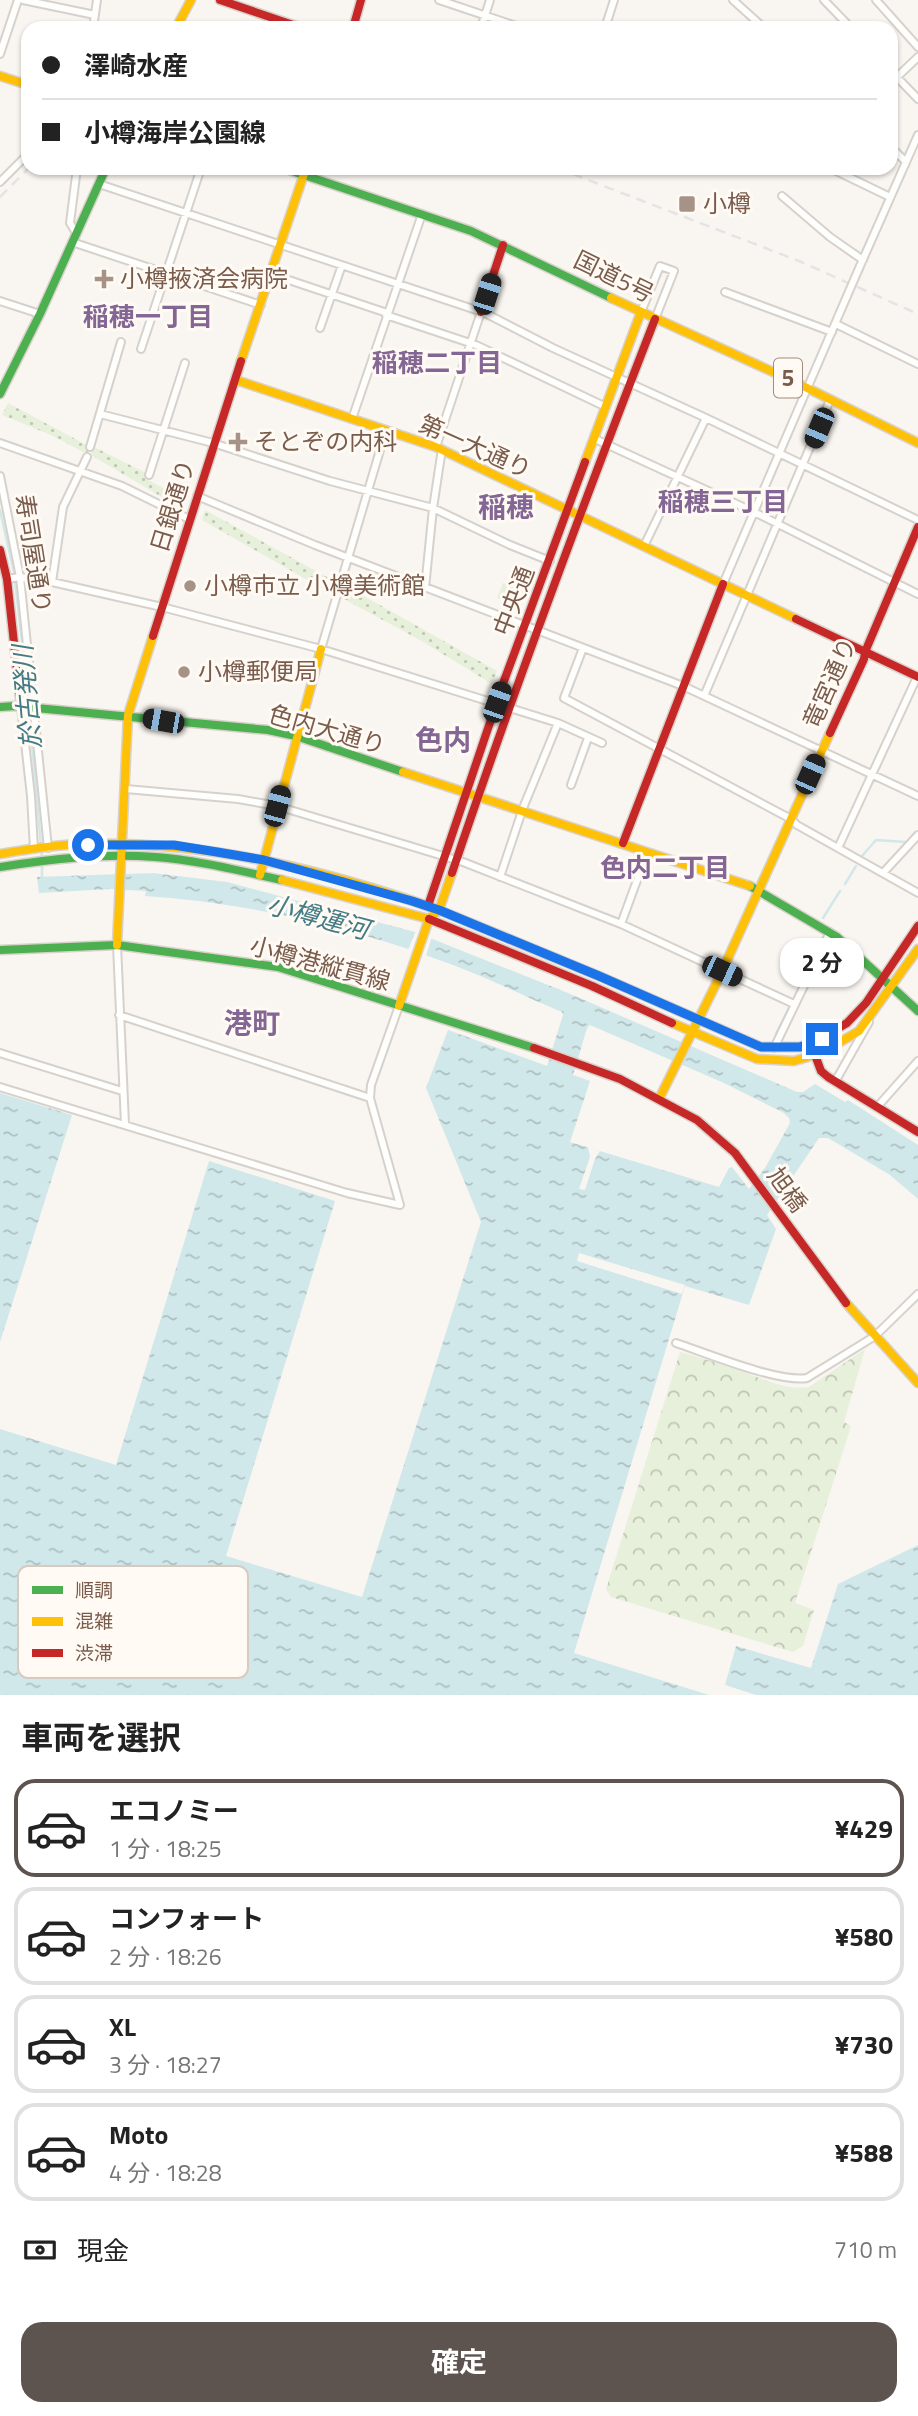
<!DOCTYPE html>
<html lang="ja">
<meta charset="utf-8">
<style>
:root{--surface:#fff;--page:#f6f6f6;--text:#222;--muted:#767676;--line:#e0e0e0;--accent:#5d544f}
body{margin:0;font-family:"Titillium Web","Noto Sans JP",sans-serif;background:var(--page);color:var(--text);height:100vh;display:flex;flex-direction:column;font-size:26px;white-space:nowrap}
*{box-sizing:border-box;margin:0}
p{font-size:23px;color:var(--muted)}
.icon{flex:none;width:38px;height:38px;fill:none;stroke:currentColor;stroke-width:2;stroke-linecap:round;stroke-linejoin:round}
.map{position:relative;height:1695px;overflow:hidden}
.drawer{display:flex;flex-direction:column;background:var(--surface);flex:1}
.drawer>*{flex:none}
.top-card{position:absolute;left:21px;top:21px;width:877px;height:154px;border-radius:21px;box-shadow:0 2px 5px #0004;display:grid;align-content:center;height:154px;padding:0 21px;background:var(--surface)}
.end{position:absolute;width:32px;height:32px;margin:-16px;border:9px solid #1a73e8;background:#fff;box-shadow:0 0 0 4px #fff}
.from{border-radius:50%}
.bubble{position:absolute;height:49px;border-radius:21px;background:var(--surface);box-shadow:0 2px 5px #0004;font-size:23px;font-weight:700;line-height:49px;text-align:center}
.car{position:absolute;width:21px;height:42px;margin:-21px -10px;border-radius:9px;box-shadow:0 0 5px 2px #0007;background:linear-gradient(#222 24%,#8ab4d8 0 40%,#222 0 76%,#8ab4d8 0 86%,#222 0)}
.top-card b{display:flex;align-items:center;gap:24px;height:66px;font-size:26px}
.top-card b+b{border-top:2px solid var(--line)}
.top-card i{width:18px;height:18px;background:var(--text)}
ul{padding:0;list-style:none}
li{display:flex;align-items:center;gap:21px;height:98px;margin:0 14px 10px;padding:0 7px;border:4px solid var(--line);border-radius:21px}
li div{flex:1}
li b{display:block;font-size:26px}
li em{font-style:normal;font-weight:700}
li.current{border-color:var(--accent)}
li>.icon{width:63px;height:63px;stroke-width:1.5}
h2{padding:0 21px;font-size:32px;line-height:84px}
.pay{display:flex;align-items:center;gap:18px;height:77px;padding:0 21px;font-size:26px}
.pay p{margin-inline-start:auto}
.action{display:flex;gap:14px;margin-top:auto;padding:14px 21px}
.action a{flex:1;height:80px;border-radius:21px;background:var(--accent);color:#fff;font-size:28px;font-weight:700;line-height:80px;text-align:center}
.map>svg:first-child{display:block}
</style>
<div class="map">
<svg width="918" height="1695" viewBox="0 0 918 1695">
<defs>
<pattern id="grass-dots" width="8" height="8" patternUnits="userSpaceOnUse" patternTransform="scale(1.75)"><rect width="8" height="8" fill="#e7f0db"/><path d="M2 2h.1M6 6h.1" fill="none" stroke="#c0c6b4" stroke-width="1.8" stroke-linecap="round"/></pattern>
<pattern id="park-crowns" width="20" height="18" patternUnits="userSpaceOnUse" patternTransform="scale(1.75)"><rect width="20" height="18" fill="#e7f0db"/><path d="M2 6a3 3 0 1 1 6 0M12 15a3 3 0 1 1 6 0" fill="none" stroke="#c0c6b4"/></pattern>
<pattern id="water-ripples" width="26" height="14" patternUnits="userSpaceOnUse" patternTransform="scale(1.75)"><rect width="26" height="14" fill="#d0e8ea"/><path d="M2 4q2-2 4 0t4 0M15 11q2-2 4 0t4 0" fill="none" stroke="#aebfc0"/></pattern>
</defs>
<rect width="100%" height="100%" fill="#f9f5f0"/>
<path fill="url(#grass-dots)" d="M8 403 90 447 87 454 51 435 2 415Z
M94 447 146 473V479L186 500 182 509 91 455Z
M205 510 336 582 332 594 202 520Z
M503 583 522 590 516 605 497 598Z
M346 586 497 671 492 684 420 640 342 598Z"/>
<path fill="url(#park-crowns)" d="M865 1349 844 1422 851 1426 795 1603 814 1610 803 1646 793 1652 611 1597 606 1589 680 1352C698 1357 716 1362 734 1368 757 1376 783 1391 809 1387Z"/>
<path fill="url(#water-ripples)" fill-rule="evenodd" d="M153 873 227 882 415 932 568 993 797 1092H803L815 1084 845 1102 848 1100 918 1145V1199L890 1175 828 1138H819L767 1215 776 1229 749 1305 685 1286 574 1653 709 1695H0V1429L116 1465 209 1161 335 1201 226 1556 362 1597 481 1222 426 1088 448 1030 547 1066 563 1015 562 1012C526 997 490 979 453 965 355 928 251 903 145 896L146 891 110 889 39 893 37 877ZM590 1025 724 1083 784 1113 789 1118 790 1123 765 1168 749 1189 732 1167 729 1168 719 1187 570 1142 590 1081 573 1075 587 1028Z
M0 1093 72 1115 0 1342Z
M918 1545V1695H756L725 1685 736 1646 811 1668 838 1584Z"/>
<path fill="#f9f5f0" d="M416 930 432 936 426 956 408 950Z
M588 1147 600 1151 595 1159 585 1190 579 1189 590 1157Z
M579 1253 685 1285 682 1294 577 1261Z"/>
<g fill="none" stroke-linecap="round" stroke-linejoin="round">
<path stroke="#d0e8ea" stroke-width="2.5" d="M0 510 14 572 29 704
M29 710 42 857
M862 856 876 840 905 842
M42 864V878
M845 884 856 866
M823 918 840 891
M776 1034 801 984"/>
<g stroke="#d7d1cb" stroke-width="10">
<path id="street" d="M23 0 95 15
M439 0 522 28
M733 0 764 28
M824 0 851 28
M876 0 918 47
M93 28 97 0
M481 28 490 0
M605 28 614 0
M0 54 18 0
M891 71 918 99
M897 77 918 57
M891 147 906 162 905 165
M830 168 890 197
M0 182 28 154
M99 184 485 313 553 348 706 418 918 520
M782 196 830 237 863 260
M76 233 70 223 77 168
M72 242 261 305
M860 266 918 135
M271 274 387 313
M725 292 832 332
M0 301 40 314
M641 312 660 266 674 271 655 319
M386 315 476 345 606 407
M836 324 918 364
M320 328 342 265
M141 349 201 168
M100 414 213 443 330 481 433 508 510 545 550 561
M352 419 422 214
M595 439 754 512 918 594
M0 443 122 486 189 519
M90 447 121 342
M436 447 481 312
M149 475 185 363
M0 476 20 577 48 848
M197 496 315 545 683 686 918 796
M644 546 706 418
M7 579 20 577 52 582 162 607 321 649 558 723 602 743
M52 582 63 507 87 457
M723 584 847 296
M425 588 433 508 442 449
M583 648 564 698 791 819 797 825 918 893
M321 649 386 430
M704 696 830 400
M21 707 31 796 34 849
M571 785 588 738
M126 789 238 799 277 806 463 862 621 924 794 1004
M838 848 917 677
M883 873 918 835
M500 877 523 808 558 723
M621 924 647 853
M117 945 125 1124
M119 1015 370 1098
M774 1048 830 932
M0 1053 122 1091
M836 1080 869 1022
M0 1087 347 1193 400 1205 370 1098 371 1085 399 1006
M878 1106 918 1061
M676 1343C706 1353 779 1383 807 1378L875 1336 918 1294"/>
</g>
<g stroke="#d9d2cb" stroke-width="11">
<path id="fast" d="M283 168 471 231 611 298
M0 394 40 314 106 168
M0 707 15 706 268 730 296 736 403 772
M0 867C51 859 103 853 155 857 198 860 240 871 282 880
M750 886 837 937 918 1011
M0 950 117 945 278 967 534 1048"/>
</g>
<g stroke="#d9d2cb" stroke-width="11">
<path id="slow" d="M176 28 191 0
M0 76 28 85
M611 298 795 382 918 443
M241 361 306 168
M236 380 436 447 796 619
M585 462 641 312
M403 772 750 886
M0 854C30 849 60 844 90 844 208 841 328 871 439 910L429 919 399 1006
M452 873 439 910 599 976 761 1047H800L818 1040
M260 875 321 649
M282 880 429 919
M117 945 128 715 153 636
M672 1023 757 1059 794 1061 821 1053 859 1031 918 949
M659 1099 719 978 830 733
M846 1303 918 1383"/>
</g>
<g stroke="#d9d2cb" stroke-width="11">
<path id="jam" d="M220 0 302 28
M353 28 361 0
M481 312 503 245
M0 550 7 579 21 707
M796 619 918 677
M153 636 241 361
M830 733 864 659 865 652 918 527
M623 843 723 584
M452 873C515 686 584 502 655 319
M428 906 504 681 585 462
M429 919 592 986 672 1023
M818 1040 847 1023 866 1003 918 926
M534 1048 620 1079 697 1120 735 1153 846 1303
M815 1055 821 1071 828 1077 918 1132"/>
</g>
<use href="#street" stroke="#fefefd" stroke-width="6"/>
<use href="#fast" stroke="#4caf50" stroke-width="8"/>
<use href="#slow" stroke="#ffc107" stroke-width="8"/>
<use href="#jam" stroke="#c62828" stroke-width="8"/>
<path stroke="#e6e3e7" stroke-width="2.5" stroke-dasharray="10 7" stroke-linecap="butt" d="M557 168 799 261 918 314
M0 197 29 168"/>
<g stroke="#d7d1cb" stroke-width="10" stroke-linecap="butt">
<path id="street-bridge" d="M847 296 860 266"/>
</g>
<use href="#street-bridge" stroke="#fefefd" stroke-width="6"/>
</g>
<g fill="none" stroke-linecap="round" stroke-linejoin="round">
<path stroke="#1a73e8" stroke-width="9" d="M88 845H174L217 852 264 860 412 901 439 910 599 976 761 1047H800L822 1039"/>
</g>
<g fill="#a69286" stroke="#fffaf3" stroke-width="2.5">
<rect x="678" y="195" width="18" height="18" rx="3.5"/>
<path d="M100.5 268.5h7v7h7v7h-7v7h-7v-7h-7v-7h7z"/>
<path d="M234.5 431.5h7v7h7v7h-7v7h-7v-7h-7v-7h7z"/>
<circle cx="190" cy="586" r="7"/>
<circle cx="184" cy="672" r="7"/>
</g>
<g text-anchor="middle" stroke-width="6" stroke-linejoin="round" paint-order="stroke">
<rect fill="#fffaf3" stroke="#a28b7f" stroke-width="2" x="774" y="358.5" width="28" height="39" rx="5"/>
<g font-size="23" font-weight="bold" fill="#7a5c4d">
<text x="788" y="386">5</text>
</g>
<g font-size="24" fill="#7a5c4d" stroke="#fffaf3" text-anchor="start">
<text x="703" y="212">小樽</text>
<text x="120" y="287">小樽掖済会病院</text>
<text x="254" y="450">そとぞの内科</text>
<text x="204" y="594">小樽市立 小樽美術館</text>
<text x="198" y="680">小樽郵便局</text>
</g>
<g font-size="24" fill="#7a5c4d" stroke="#fffaf3">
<text transform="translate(614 277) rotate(26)" y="8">国道5号</text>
<text transform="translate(475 447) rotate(24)" y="8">第一大通り</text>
<text transform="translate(173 506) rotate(-73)" y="8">日銀通り</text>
<text transform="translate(33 554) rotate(81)" y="8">寿司屋通り</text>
<text transform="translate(514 601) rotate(-69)" y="8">中央通</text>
<text transform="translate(830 683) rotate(-66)" y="8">竜宮通り</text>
<text transform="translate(327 730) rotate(16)" y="8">色内大通り</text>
<text transform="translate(320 964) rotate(15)" y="8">小樽港縦貫線</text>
<text transform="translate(787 1190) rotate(54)" y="8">旭橋</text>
</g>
<g font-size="26" font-weight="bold" fill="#846695" stroke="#fffaf3">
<text x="148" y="326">稲穂一丁目</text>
<text x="437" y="372">稲穂二丁目</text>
<text x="723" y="511">稲穂三丁目</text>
<text x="665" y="877">色内二丁目</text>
</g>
<g font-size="26" font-style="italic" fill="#437c86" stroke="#fffaf3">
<text transform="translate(27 697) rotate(-95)" y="9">於古発川</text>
<text transform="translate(318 917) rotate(15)" y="9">小樽運河</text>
</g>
<g font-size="28" font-weight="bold" fill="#846695" stroke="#fffaf3">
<text x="506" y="517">稲穂</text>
<text x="443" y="750">色内</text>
<text x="252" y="1033">港町</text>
</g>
</g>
<rect x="18" y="1566" width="230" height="112" rx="10" fill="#fffaf3" stroke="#d7cbc1" stroke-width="2"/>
<rect x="32" y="1586" width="31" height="8" fill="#4caf50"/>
<rect x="32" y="1617" width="31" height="9" fill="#ffc107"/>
<rect x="32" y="1649" width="31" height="8" fill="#c62828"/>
<g font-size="19" fill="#7a5c4d">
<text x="75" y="1597">順調</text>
<text x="75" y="1628">混雑</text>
<text x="75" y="1660">渋滞</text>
</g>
</svg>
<i class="end from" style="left:88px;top:845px"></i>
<i class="end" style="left:822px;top:1039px"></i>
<div class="bubble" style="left:780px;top:938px;width:84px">2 分</div>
<i class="car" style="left:487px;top:294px;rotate:18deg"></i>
<i class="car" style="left:819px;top:428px;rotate:203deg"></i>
<i class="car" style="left:497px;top:702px;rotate:19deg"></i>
<i class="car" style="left:163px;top:721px;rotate:280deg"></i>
<i class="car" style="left:810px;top:774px;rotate:24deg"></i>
<i class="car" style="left:277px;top:806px;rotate:15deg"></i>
<i class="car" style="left:722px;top:971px;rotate:115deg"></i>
<div class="top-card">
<b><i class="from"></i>澤崎水産</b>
<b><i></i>小樽海岸公園線</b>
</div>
</div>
<section class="drawer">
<h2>車両を選択</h2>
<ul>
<li class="current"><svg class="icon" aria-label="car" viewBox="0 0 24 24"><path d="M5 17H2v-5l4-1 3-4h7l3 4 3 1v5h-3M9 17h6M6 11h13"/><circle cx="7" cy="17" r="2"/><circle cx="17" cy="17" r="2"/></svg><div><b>エコノミー</b><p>1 分 · 18:25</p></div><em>¥429</em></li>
<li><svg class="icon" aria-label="car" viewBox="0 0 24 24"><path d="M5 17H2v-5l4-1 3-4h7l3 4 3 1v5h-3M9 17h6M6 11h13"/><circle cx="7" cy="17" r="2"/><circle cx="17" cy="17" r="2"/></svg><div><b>コンフォート</b><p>2 分 · 18:26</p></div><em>¥580</em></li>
<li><svg class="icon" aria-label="car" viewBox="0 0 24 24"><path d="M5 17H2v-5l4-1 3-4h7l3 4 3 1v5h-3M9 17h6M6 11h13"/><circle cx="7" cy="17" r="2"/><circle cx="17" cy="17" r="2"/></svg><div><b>XL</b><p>3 分 · 18:27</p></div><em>¥730</em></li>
<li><svg class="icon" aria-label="car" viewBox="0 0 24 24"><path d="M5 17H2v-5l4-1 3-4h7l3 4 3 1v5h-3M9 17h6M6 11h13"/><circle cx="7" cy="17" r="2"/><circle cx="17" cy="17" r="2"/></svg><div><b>Moto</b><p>4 分 · 18:28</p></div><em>¥588</em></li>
</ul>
<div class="pay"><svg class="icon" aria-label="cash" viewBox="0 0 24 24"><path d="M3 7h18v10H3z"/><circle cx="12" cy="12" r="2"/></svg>現金<p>710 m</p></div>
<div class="action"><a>確定</a></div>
</section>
